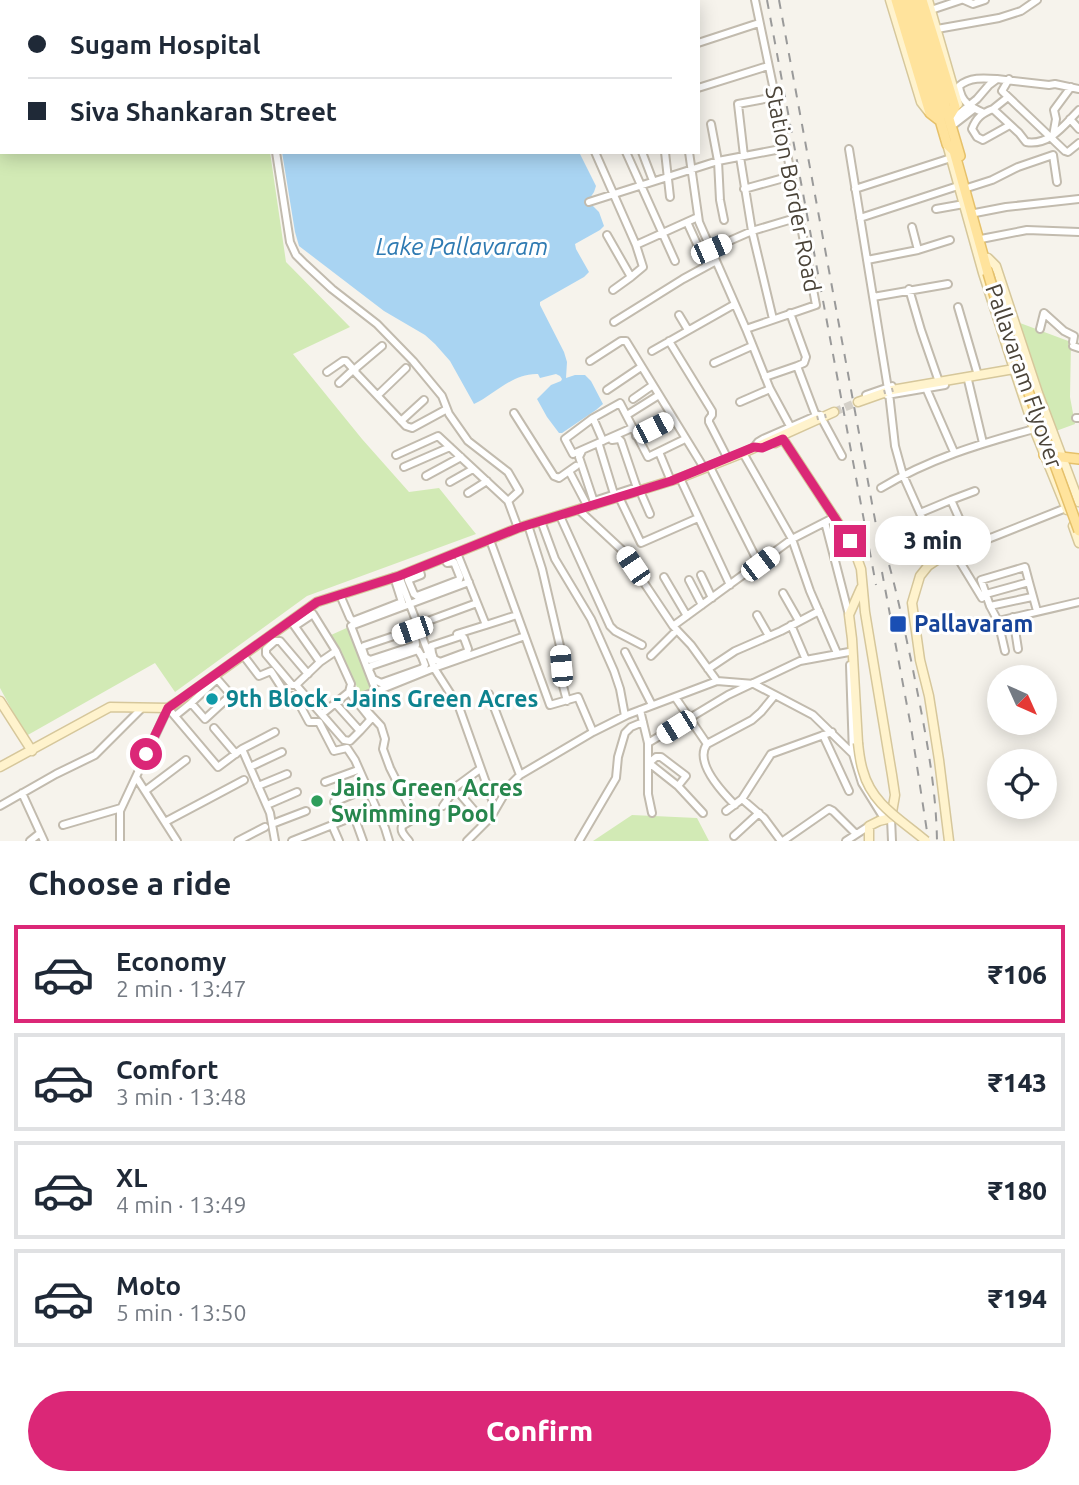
<!DOCTYPE html>
<meta charset="utf-8">
<style>
:root{--surface:#fff;--page:#f6f6f7;--text:#1f2937;--muted:#747a83;--line:#e0e1e3;--accent:#db2777}
body{margin:0;font-family:Ubuntu,sans-serif;background:var(--page);color:var(--text);height:100vh;display:flex;flex-direction:column;font-size:26px;white-space:nowrap}
*{box-sizing:border-box;margin:0}
p{font-size:23px;color:var(--muted)}
.icon{flex:none;width:38px;height:38px;fill:none;stroke:currentColor;stroke-width:2;stroke-linecap:round;stroke-linejoin:round}
.map{position:relative;height:841px;overflow:hidden}
.panel{display:flex;flex-direction:column;background:var(--surface);flex:1}
.panel>*{flex:none}
.banner{position:absolute;left:0px;top:0px;width:700px;height:154px;box-shadow:0 4px 18px #0003;display:grid;align-content:center;height:154px;padding:0 28px;background:var(--surface)}
.needle{width:46px;rotate:135deg}
.tools{position:absolute;left:987px;top:665px;display:grid;gap:14px}
.tools a{display:grid;place-items:center;width:70px;height:70px;border-radius:50%;background:var(--surface);box-shadow:0 4px 18px #0003;font-size:35px}
.end{position:absolute;width:32px;height:32px;margin:-16px;border:9px solid #db2777;background:#fff;box-shadow:0 0 0 4px #fff}
.from{border-radius:50%}
.bubble{position:absolute;height:49px;border-radius:24px;background:var(--surface);box-shadow:0 4px 18px #0003;font-size:23px;font-weight:800;line-height:49px;text-align:center}
.car{position:absolute;width:21px;height:42px;margin:-21px -10px;border-radius:9px;box-shadow:0 0 5px 2px #0007;background:linear-gradient(#fff 24%,#345 0 40%,#fff 0 76%,#345 0 86%,#fff 0)}
.banner b{display:flex;align-items:center;gap:24px;height:66px;font-size:26px}
.banner b+b{border-top:2px solid var(--line)}
.banner i{width:18px;height:18px;background:var(--text)}
ul{padding:0;list-style:none}
li{display:flex;align-items:center;gap:21px;height:98px;margin:0 14px 10px;padding:0 14px;border:4px solid var(--line);border-radius:0px}
li div{flex:1}
li b{display:block;font-size:26px}
li em{font-style:normal;font-weight:800}
li.on{border-color:var(--accent)}
li>.icon{width:63px;height:63px;stroke-width:1.5}
h2{padding:0 28px;font-size:32px;line-height:84px}
.action{display:flex;gap:14px;margin-top:auto;padding:14px 28px}
.action a{flex:1;height:80px;border-radius:42px;background:var(--accent);color:#fff;font-size:28px;font-weight:800;line-height:80px;text-align:center}
.map>svg:first-child{display:block}
</style>
<div class="map">
<svg width="1079" height="841" viewBox="0 0 1079 841">
<rect width="100%" height="100%" fill="#f6f3ec"/>
<path fill="#d2eab5" d="M2 148V152H270L286 262 350 327 293 354 362 439 409 492 439 488 476 534 307 596 175 692 155 663 26 736 0 688V149Z
M1020 323 1071 342 1070 397 1075 424 1056 431Z
M351 626 376 691 362 697 331 635Z
M632 815 697 818 709 841H593Z"/>
<path fill="#a9d4f2" d="M282 152H579L596 186 594 192 588 201 599 212 604 226 600 230 575 244 576 249 589 272 584 277 540 302V305L564 352 567 362 566 378 575 375H585L591 381 603 404 596 410 562 433H559L547 417 537 399 551 385 561 381 562 379 560 376 556 374 540 378 538 374C512 373 494 395 474 404L450 361 435 344 425 335 384 311 299 246 295 232Z"/>
<g fill="none" stroke-linecap="round" stroke-linejoin="round">
<path stroke="#d4d0c8" stroke-width="8" stroke-dasharray="8 4" stroke-linecap="butt" d="M834 412 858 402"/>
<g stroke="#c2bbae" stroke-width="10">
<path id="street" d="M82 0 83 2
M555 0V2
M657 0V2
M964 0 973 4 985 0
M92 2 95 0
M931 10 961 0
M937 29 999 18 1021 11 1037 0
M698 43 759 23
M1009 79 1002 91 1065 151 1068 152 1079 143
M698 88 768 66
M993 109 1008 97
M984 113C970 107 961 102 959 86 970 77 983 78 997 79
M1070 119 1079 129
M950 121 977 99 989 85 997 79 1049 85 1055 84 1079 89
M711 124 718 161 720 200 724 220
M1010 125 983 140 977 137 972 129C976 118 982 113 993 109L1019 133 1026 142C1050 146 1064 125 1079 110
M952 126 974 109
M1053 136 1056 119 1054 110 1071 87
M849 149 888 389
M276 152 290 242 296 255 305 264 332 289 377 324 413 361 442 396 449 414 468 441 508 472 519 491 508 501 518 528
M595 152 636 245
M626 152 675 261
M642 152 653 181
M665 152 670 197
M689 152 699 222 746 329 770 389 790 426
M744 156 738 104 775 97
M740 157 752 231 773 319
M967 188 992 180 1018 167 1053 155 1057 182
M744 189 791 176
M855 189 951 158
M589 202 718 161 786 148
M936 209 964 204
M975 213 1006 207 1079 199
M860 218 958 186
M687 222 707 266
M607 235 631 277 643 267 636 245 698 217
M981 239 1027 230 1079 232
M711 249 752 231 799 217
M918 250 950 240
M867 260 918 250 912 227
M909 289 921 330 938 379
M613 290 631 277
M873 297 948 284
M958 307 977 372
M790 313 806 357 804 363 797 366 816 416
M679 315 688 330
M614 322 683 279 716 261
M746 329 816 305 786 148 755 0
M1040 329 1044 313 1064 331 1074 336 1073 342
M669 341 712 411V415L709 419V422L728 459
M382 346 356 368 355 372 406 426 412 428 447 409
M1073 346 1079 348
M652 351 735 304
M590 361 621 341H626L704 468
M714 363 752 346
M327 372 343 361H346L355 371
M765 377 797 366
M968 380 983 443
M339 383 354 369
M926 388 954 452
M607 390 641 367
M889 393 895 446 903 475 940 558 1066 508
M378 395 406 368
M866 395 892 386
M887 395 945 385
M633 399 653 385
M740 402 770 389
M514 413 554 476 559 478 576 466
M627 415 659 395
M593 418 603 441
M1076 418H1079
M822 419 842 456
M401 421 424 400
M632 428 573 454 565 439 593 418 620 403 648 457 685 439
M636 436 672 418
M612 440 619 439 621 441 638 491
M599 445 614 494
M754 447 758 442 763 439 818 415
M582 451 579 457 595 505
M659 452 671 481
M743 453 792 539 810 591 837 653
M396 455 438 436 508 501
M404 467 450 447
M710 467 759 564
M569 471 588 507
M426 476 461 457
M680 478 730 585
M450 482 473 469
M881 488C929 459 979 444 1034 429
M640 491 650 514
M468 493 487 481
M619 497 641 543 698 518
M951 500 975 491
M594 501 637 487
M579 510 622 550 673 626 691 645 717 681
M920 513 951 500 971 545
M560 516 610 626 615 631 642 645
M541 521 555 559 591 619 614 671 620 689 625 716
M825 522 849 615
M528 525 542 569 560 646 563 686 567 701
M490 540 550 705 578 697 593 732
M954 552 982 598
M419 568 421 575 408 580 414 594 417 596 459 580 460 577 454 562 447 563 444 558
M701 575 712 598
M399 576 434 668 459 707 495 808
M664 577 687 616
M689 580 702 605
M1029 582 1025 567 981 580 990 606 1032 597
M783 593 799 621
M986 594 1029 582 1037 611
M340 595 350 618 353 621 402 602 394 577
M990 606 998 621 1005 651
M757 615 769 636
M1013 617 1018 649
M291 621 320 662 296 685 344 740 350 741 360 731 335 703
M998 621 1079 602
M417 625 477 603
M486 625 517 615
M791 625 806 660
M295 626 313 614 336 651
M673 626 792 539 835 517
M457 634 486 625 457 553
M415 635 412 630 364 646 362 648 365 657 370 660 416 645 415 635 421 633
M625 652 652 705
M243 655 259 676 271 671 287 696H295L309 722H319L334 751 347 748 355 760 385 828 389 841
M651 656 677 630
M422 657 418 650 371 666 369 670 373 679 381 683 423 668 425 665 422 657 432 653 434 659 440 662 467 652 468 649 464 638 461 636 431 646 432 653
M320 662 336 651 351 684 349 692 322 714
M850 665 853 754
M708 669 735 651 781 631 819 611
M296 685H292L266 654V649L275 641H280L308 674
M376 691 351 626 469 582
M349 692 369 717 370 720 360 731
M489 694 520 775
M675 697 707 744
M640 710 648 743V794L652 813
M175 716 191 703 205 719 231 695 218 680H216L191 703
M214 728 236 754
M823 735 849 791
M648 743 728 695 800 661 849 652
M707 744 752 720 761 712 775 695
M707 744C694 762 722 792 735 805
M242 749 275 732
M250 767 282 752
M136 777 177 841
M325 782 358 770
M258 786 287 774
M678 786 686 776 661 757H656L649 763 678 786 703 813
M145 791 186 760
M22 793 44 841
M460 794 485 823
M742 799 764 818 781 841
M334 802 366 789
M267 805 297 792
M0 806 56 774 95 755 142 708
M443 806 457 786 480 769
M726 811 742 799 771 754 832 732
M354 816 363 841
M891 818 892 841
M165 822 244 780
M272 824 306 811
M63 825 121 808
M332 825 339 841
M734 836 759 813
M30 841 40 833
M120 841V811L168 708 218 767 242 749 270 813 275 841
M238 841 265 827
M292 841 375 808
M409 841C405 836 400 832 402 826L412 820 414 816 390 768 383 749 385 739 381 726 368 712 362 697 434 668 525 636
M467 841 491 817 509 786 520 775 593 732 627 715 717 681 754 684 813 715 853 754 862 783 885 820
M579 841 616 778 618 757 625 733 631 727 643 722
M783 841 829 809 833 811 856 834
M846 841 869 826"/>
</g>
<g stroke="#d6c79b" stroke-width="11">
<path id="secondary" d="M890 0 921 102 928 111
M928 0 958 104 955 107
M593 2 597 0
M645 2 648 0
M947 144 983 273 1014 369 1034 429 1067 510
M988 258 996 266 1038 393 1079 502
M858 402 892 390 1014 369
M775 443 783 439 850 541 856 555 861 569 865 612 892 775 895 795 891 818 879 821 869 826V841
M1073 526 1079 543
M940 558 928 566 920 576 912 603 920 660 929 696 939 760 949 841
M0 701 32 751
M858 743 852 639 849 615 861 588
M0 767 110 707 168 708 179 701 317 602 399 576 518 528 680 478 743 453 834 412"/>
</g>
<g stroke="#e6c16a" stroke-width="12">
<path id="primary" d="M354 0 371 2
M896 0 930 113 939 120
M905 0 947 144 954 151 988 273
M914 0 960 156
M922 0 955 107 949 117
M198 2 205 0
M272 2H288
M617 2 620 0
M630 2 633 0
M0 118 2 117
M0 125 2 124
M1044 455 1079 459"/>
</g>
<use href="#street" stroke="#fff" stroke-width="6"/>
<use href="#secondary" stroke="#fff3cd" stroke-width="8"/>
<use href="#primary" stroke="#ffe39c" stroke-width="9"/>
<path stroke="#9a9a9a" stroke-width="2" stroke-dasharray="9 9" stroke-linecap="butt" d="M767 0 876 585
M779 0 876 525C893 569 901 615 911 660 923 720 936 780 937 841
M882 572 911 727 928 838"/>
<g stroke="#c2bbae" stroke-width="10" stroke-linecap="butt">
<path id="street-bridge" d="M888 389 889 393
M821 415 822 419"/>
</g>
<g stroke="#d6c79b" stroke-width="11" stroke-linecap="butt">
<path id="secondary-bridge" d="M858 743C859 752 860 762 863 771 872 805 902 820 926 841"/>
</g>
<g stroke="#e6c16a" stroke-width="12" stroke-linecap="butt">
<path id="primary-bridge" d="M988 273 1000 314 1079 531"/>
</g>
<use href="#street-bridge" stroke="#fff" stroke-width="6"/>
<use href="#secondary-bridge" stroke="#fff3cd" stroke-width="8"/>
<use href="#primary-bridge" stroke="#ffe39c" stroke-width="9"/>
</g>
<g fill="none" stroke-linecap="round" stroke-linejoin="round">
<path stroke="#db2777" stroke-width="9" d="M146 754 168 708 317 602 399 576 518 528 671 481 754 447 762 448 783 439 850 541"/>
</g>
<rect fill="#1a4fb4" stroke="#fff" stroke-width="2.5" x="889" y="615" width="18" height="18" rx="3.5"/>
<circle fill="#0f9aa8" stroke="#fff" stroke-width="2.5" cx="212" cy="699" r="7"/>
<circle fill="#2e9e5b" stroke="#fff" stroke-width="2.5" cx="317" cy="801" r="7"/>
<g text-anchor="middle" stroke-width="6" stroke-linejoin="round" paint-order="stroke">
<g font-size="23" fill="#4b4439" stroke="#fff">
<text transform="translate(793 189) rotate(79)" y="8">Station Border Road</text>
<text transform="translate(1024 376) rotate(71)" y="8">Pallavaram Flyover</text>
</g>
<g font-size="23" font-weight="bold" fill="#164399" stroke="#fff" text-anchor="start">
<text x="914" y="632">Pallavaram</text>
</g>
<g font-size="23" font-weight="bold" fill="#0d838f" stroke="#fff" text-anchor="start">
<text x="226" y="707">9th Block - Jains Green Acres</text>
</g>
<g font-size="23" font-weight="bold" fill="#27864d" stroke="#fff" text-anchor="start">
<text x="331" y="796">Jains Green Acres<tspan x="331" dy="26">Swimming Pool</tspan></text>
</g>
<g font-size="24" font-style="italic" fill="#2e7ab2" stroke="#fff">
<text x="462" y="255">Lake Pallavaram</text>
</g>
</g>
</svg>
<div class="tools">
<a><svg class="needle" viewBox="-14 -14 28 28"><path d="M0-13l5 13h-10z" fill="#e53935"/><path d="M0 13l5-13h-10z" fill="#747a83"/></svg></a>
<a><svg class="icon" aria-label="locate" viewBox="0 0 24 24"><circle cx="12" cy="12" r="6"/><path d="M12 2v4M12 18v4M2 12h4M18 12h4"/></svg></a>
</div>
<i class="end from" style="left:146px;top:754px"></i>
<i class="end" style="left:850px;top:541px"></i>
<div class="bubble" style="left:875px;top:516px;width:116px">3 min</div>
<i class="car" style="left:711px;top:249px;rotate:67deg"></i>
<i class="car" style="left:653px;top:428px;rotate:63deg"></i>
<i class="car" style="left:760px;top:564px;rotate:53deg"></i>
<i class="car" style="left:633px;top:566px;rotate:326deg"></i>
<i class="car" style="left:412px;top:630px;rotate:251deg"></i>
<i class="car" style="left:561px;top:666px;rotate:355deg"></i>
<i class="car" style="left:676px;top:727px;rotate:238deg"></i>
<div class="banner">
<b><i class="from"></i>Sugam Hospital</b>
<b><i></i>Siva Shankaran Street</b>
</div>
</div>
<section class="panel">
<h2>Choose a ride</h2>
<ul>
<li class="on"><svg class="icon" aria-label="car" viewBox="0 0 24 24"><path d="M5 17H2v-5l4-1 3-4h7l3 4 3 1v5h-3M9 17h6M6 11h13"/><circle cx="7" cy="17" r="2"/><circle cx="17" cy="17" r="2"/></svg><div><b>Economy</b><p>2 min · 13:47</p></div><em>₹106</em></li>
<li><svg class="icon" aria-label="car" viewBox="0 0 24 24"><path d="M5 17H2v-5l4-1 3-4h7l3 4 3 1v5h-3M9 17h6M6 11h13"/><circle cx="7" cy="17" r="2"/><circle cx="17" cy="17" r="2"/></svg><div><b>Comfort</b><p>3 min · 13:48</p></div><em>₹143</em></li>
<li><svg class="icon" aria-label="car" viewBox="0 0 24 24"><path d="M5 17H2v-5l4-1 3-4h7l3 4 3 1v5h-3M9 17h6M6 11h13"/><circle cx="7" cy="17" r="2"/><circle cx="17" cy="17" r="2"/></svg><div><b>XL</b><p>4 min · 13:49</p></div><em>₹180</em></li>
<li><svg class="icon" aria-label="car" viewBox="0 0 24 24"><path d="M5 17H2v-5l4-1 3-4h7l3 4 3 1v5h-3M9 17h6M6 11h13"/><circle cx="7" cy="17" r="2"/><circle cx="17" cy="17" r="2"/></svg><div><b>Moto</b><p>5 min · 13:50</p></div><em>₹194</em></li>
</ul>
<div class="action"><a>Confirm</a></div>
</section>
